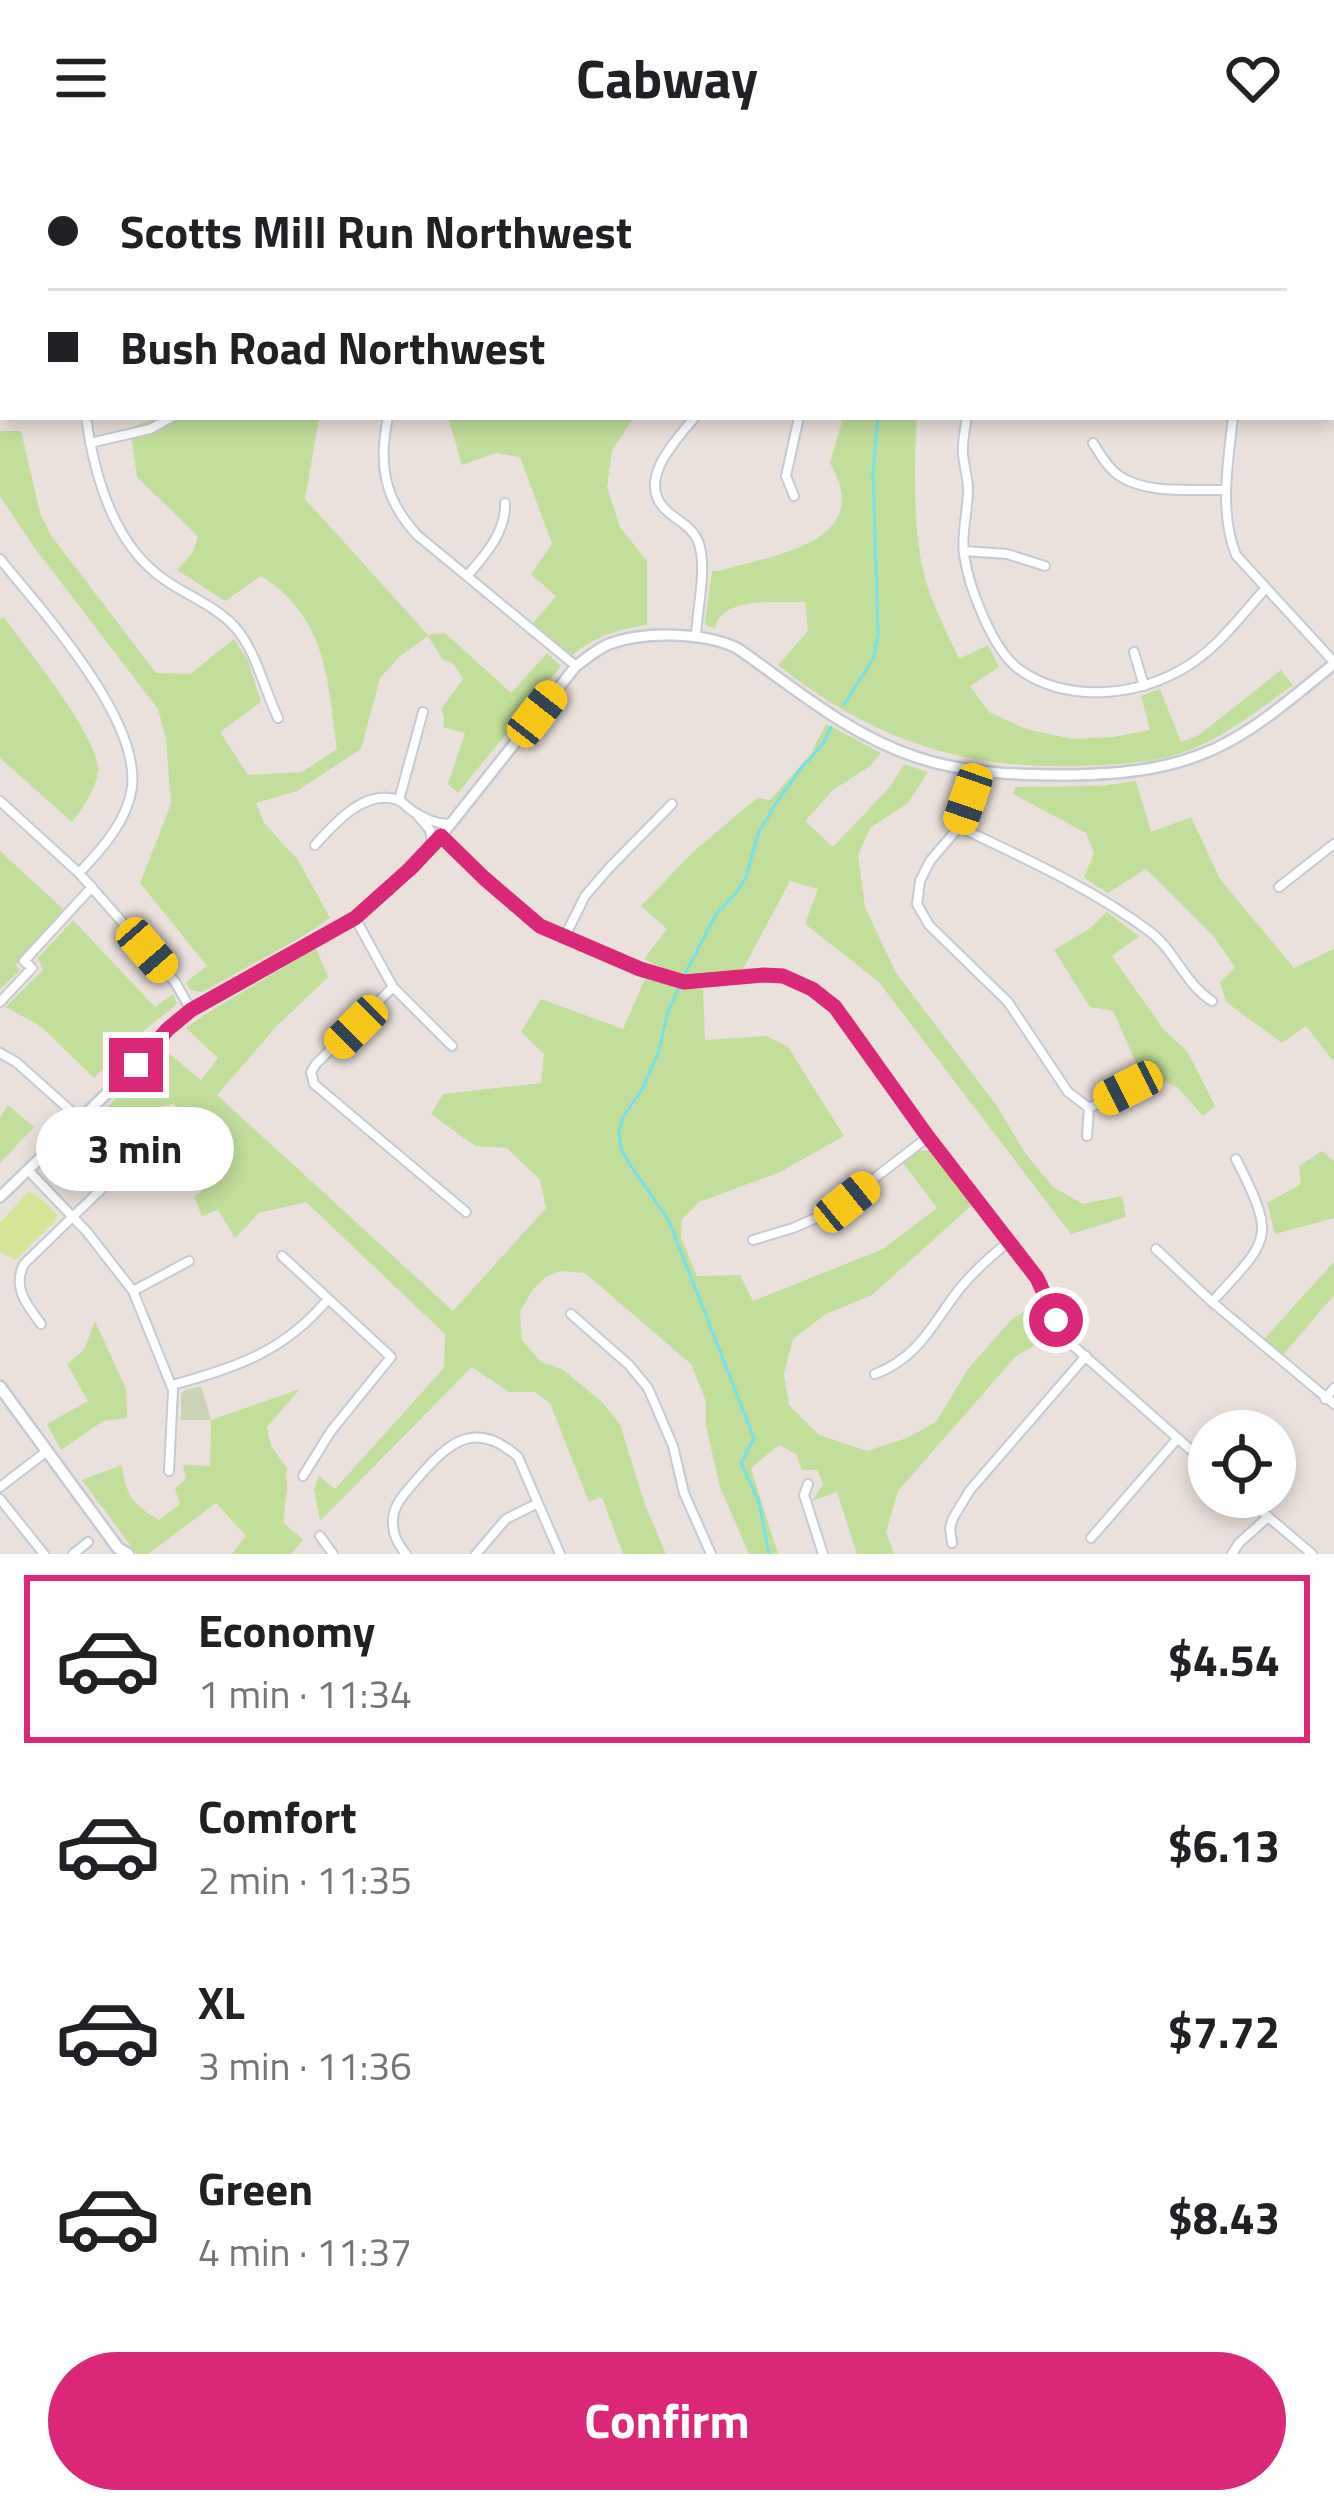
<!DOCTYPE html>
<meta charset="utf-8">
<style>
:root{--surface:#fff;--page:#f6f6f6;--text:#202124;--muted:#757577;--line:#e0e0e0;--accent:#db2777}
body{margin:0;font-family:"Titillium Web",sans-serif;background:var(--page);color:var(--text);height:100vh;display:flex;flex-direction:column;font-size:45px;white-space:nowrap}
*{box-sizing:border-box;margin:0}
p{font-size:39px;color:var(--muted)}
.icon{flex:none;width:66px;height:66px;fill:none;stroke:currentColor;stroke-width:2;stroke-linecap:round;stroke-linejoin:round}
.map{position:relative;height:1398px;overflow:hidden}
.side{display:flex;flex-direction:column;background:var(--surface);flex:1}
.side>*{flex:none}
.guide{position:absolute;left:0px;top:0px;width:1335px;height:264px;box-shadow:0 6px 18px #0003;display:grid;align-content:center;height:264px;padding:0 48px;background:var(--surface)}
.controls{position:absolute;left:1188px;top:1254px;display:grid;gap:24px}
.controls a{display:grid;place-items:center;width:108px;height:108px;border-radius:50%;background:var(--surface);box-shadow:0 6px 18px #0003;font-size:60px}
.end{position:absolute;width:54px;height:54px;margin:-27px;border:15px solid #db2777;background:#fff;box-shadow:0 0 0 6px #fff}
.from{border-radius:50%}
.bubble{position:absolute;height:84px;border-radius:42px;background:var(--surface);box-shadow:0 6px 18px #0003;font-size:39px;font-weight:700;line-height:84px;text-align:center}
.car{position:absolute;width:36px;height:72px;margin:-36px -18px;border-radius:15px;box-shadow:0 0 9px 3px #0007;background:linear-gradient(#f5c518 24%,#345 0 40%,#f5c518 0 76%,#345 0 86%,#f5c518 0)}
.guide b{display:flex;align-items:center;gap:42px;height:114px;font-size:45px}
.guide b+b{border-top:3px solid var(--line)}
.guide i{width:30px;height:30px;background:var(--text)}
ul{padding:21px 0 0;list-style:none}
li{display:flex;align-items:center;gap:36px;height:168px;margin:0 24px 18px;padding:0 24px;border:6px solid transparent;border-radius:0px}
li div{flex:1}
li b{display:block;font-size:45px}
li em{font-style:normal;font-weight:700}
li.current{border-color:var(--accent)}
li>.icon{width:108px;height:108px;stroke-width:1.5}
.cta{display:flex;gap:24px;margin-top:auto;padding:24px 48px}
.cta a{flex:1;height:138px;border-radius:72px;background:var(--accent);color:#fff;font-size:48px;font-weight:700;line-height:138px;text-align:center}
header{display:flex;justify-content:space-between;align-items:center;height:156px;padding:0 48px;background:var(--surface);font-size:54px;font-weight:700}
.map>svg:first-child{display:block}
</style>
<header><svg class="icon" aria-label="menu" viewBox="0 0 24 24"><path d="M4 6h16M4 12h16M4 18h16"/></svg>Cabway<svg class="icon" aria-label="heart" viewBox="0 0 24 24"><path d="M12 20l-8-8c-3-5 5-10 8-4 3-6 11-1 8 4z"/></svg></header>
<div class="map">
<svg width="1334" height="1398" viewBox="0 0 1334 1398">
<rect width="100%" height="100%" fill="#ebe1dc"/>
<path fill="#c1de9b" d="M0 0H334L340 3H3V57L0 56Z
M158 261H321L319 263 305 343 428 479 445 477 511 537 547 497 561 510 458 637 448 628 465 577 443 571 444 562 441 553 463 523 453 507 443 504 428 480 400 500 380 522 361 593 297 635 256 647 264 667 298 704 330 762 300 782 202 836 191 834 186 826 207 810 140 727 171 648 166 583 158 553 34 391 0 340V275H21L40 357 50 378 156 517 190 518 234 483 248 505 261 546 220 576 248 619 302 616 337 593C327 522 328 463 261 420L225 445 177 414 193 396 198 380 137 321 130 272Z
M448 261H634L612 295 607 331 620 371 647 405V469C618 473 595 481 572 499L533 467 556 440 531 418 552 388 520 301 496 297 462 309Z
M843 261H917C914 306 913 371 923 414 930 445 946 474 959 503L988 489 999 511 970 530 989 556 1026 573 1072 583 1114 581 1150 574 1141 540 1160 533 1181 586 1199 579 1281 514 1293 529C1258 554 1225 582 1184 596 1157 606 1130 607 1103 609 974 617 879 589 778 509L808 475 805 446C778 447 721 440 715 472L707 470 705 467 712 415H719C773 399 877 387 830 307Z
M4 461C24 490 101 583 98 615 96 634 83 651 72 666L0 602V463Z
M826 568 881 597 870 610 833 634 805 665 833 691 890 631 904 608 928 616 908 647 870 672 858 699 865 751 896 817 997 950 1025 997 1053 1031 1083 1048 1122 1040 1126 1061 1071 1078 878 825 805 768 818 733 790 725 743 813C700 822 684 824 644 803L667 773 641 750 694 695 757 642 770 644 811 598Z
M1136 625 1151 676 1191 661 1220 723 1294 812 1334 793V906L1306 870 1282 887 1226 846 1220 826 1235 811 1214 781 1146 713 1108 737 1084 722 1094 697 1086 677 1013 638 1015 631 1100 630Z
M0 695 63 753 16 809 20 814 0 834Z
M1107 756 1139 780 1112 800 1164 874 1187 895 1215 950 1203 960 1177 931 1140 916 1113 855 1090 851 1054 794 1089 773Z
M73 764 155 851 173 838 177 848 126 889 94 922 42 871 6 851 43 814 38 802Z
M316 792 328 821 276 871 217 939 453 1155 546 1052 540 1024 507 992 475 990 431 958 443 938 541 927 544 898 521 876 541 843 623 873 645 823 685 833 703 831 705 884 767 880 788 891 844 980 780 1016 699 1046 682 1063 681 1082 697 1120 740 1119 753 1145 883 1093 937 1052 903 1007 919 995 931 994 972 1049 872 1139 826 1158 793 1183 784 1218 789 1249 819 1279 867 1295 907 1282 936 1266 968 1213 1012 1163 1037 1147 1053 1179 1016 1200 898 1335 886 1376 894 1398H857L837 1336 812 1345 823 1328 817 1314H802L796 1298 779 1289 751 1312 778 1398H749L720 1331 706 1270V1245L691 1208 585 1117 560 1115 546 1121 533 1133 520 1156 522 1184 541 1206 562 1213 602 1246 620 1268 645 1349 666 1398H623L602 1341 589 1346 550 1247 535 1236H509L472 1211 320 1365 314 1333 319 1320 335 1333 444 1212 445 1178 306 1046 259 1057 235 1082 218 1054 202 1060 194 1041 224 1016C218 985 200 963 173 948L129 957 100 978 53 1027 47 1016 89 969 165 894 201 924 218 902 186 872 204 859Z
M8 949 34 971 0 1007V962Z
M1322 995 1334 1005V1062L1275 1078 1267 1047 1301 1028 1299 1010Z
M1334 1106V1139L1283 1199 1264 1183Z
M95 1165 126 1233 127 1262 103 1265 61 1294 47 1268 88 1245 67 1208 84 1194Z
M300 1233 267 1271 271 1290 287 1312C284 1321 288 1327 287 1335 285 1347 284 1355 284 1367L303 1384 291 1398H232L246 1380 216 1347 148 1398H137L82 1324 122 1309C124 1337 135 1351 159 1364L180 1348 175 1333 186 1322 183 1309 210 1310 211 1264Z"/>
<path fill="#cad3b4" d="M201 1230 211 1264H181V1238L185 1234Z"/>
<path fill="#d5e597" d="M28 1036 35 1038 57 1058V1063L15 1104 0 1096V1067Z"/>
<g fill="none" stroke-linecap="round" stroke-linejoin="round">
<path stroke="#74e2e7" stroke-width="3" d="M897 0 899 3
M844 549 874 501 878 478 873 317 878 261
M685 818 716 758 736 737 746 721 758 678 776 647 802 611 823 588 831 571
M679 831 668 856 659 894 643 932 623 961 619 977 621 992 630 1009 668 1063 754 1282 741 1307 759 1346 769 1398"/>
<g stroke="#c4cad2" stroke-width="12">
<path id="minor" d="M1228 0 1232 3
M1039 3 1040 0
M0 129 3 133
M86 261C94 318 113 389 165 424 188 440 215 450 234 470 256 494 264 533 278 562
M388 261C378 308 384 343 417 379L576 510
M695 261C677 283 637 323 664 352 675 364 691 369 698 385 708 411 697 452 696 480
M967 261C965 273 962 286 963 298 964 310 968 322 968 334 968 356 961 376 964 399 969 431 992 494 1020 514 1066 546 1131 541 1179 515 1214 497 1239 462 1265 433
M1233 261C1228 306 1219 357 1236 399L1334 506
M90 287 150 273 172 261
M1093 287C1100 298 1107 311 1118 319 1146 339 1193 333 1226 334
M794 340 786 320 799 261
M964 395 1007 398 1045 410
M0 403C42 455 140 562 132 631 128 664 102 693 79 717
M468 419C486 398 506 376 505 347
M1134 496 1144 530
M978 615 959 671 930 705 920 725 917 748 929 769 1008 846 1068 936 1089 952 1128 933
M399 644 423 556
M0 645 79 717 175 826 191 854
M418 660 430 674 432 688
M959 671C1024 702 1091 732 1149 775 1175 794 1184 827 1212 845
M441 680 484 722 540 770 640 813 684 826 764 819 783 820 812 833 835 851 928 981 1037 1122 1056 1164 1069 1186 1209 1310
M315 689C334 668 365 632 398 644 403 646 409 653 414 656 426 663 435 668 450 668
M1279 731 1334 688
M355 762 393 831 452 890
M565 780 585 740 610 711 672 648
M393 831 316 908 311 916 314 928 466 1056
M0 846 32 812 24 805 92 731
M0 897 16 906 81 964
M1087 980 1089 952
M28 1014 87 1076 133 1135 173 1234 169 1315
M753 1084 793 1072 832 1055 928 981
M1156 1093 1212 1146 1334 1248
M282 1100 391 1201 331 1275 303 1320
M133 1135 189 1105
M1212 1146C1270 1082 1277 1084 1236 1003
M571 1158 629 1209 648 1232 673 1290 684 1337 711 1398
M41 1168C27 1149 12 1132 24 1108L120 1015 144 1002H163
M875 1218C920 1201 933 1166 961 1131 976 1113 992 1099 1010 1085
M172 1229C236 1212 285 1195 328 1143
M1325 1243 1334 1232
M808 1328 804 1339 823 1398
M0 1331 47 1295
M1245 1341 1312 1398
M0 1343 44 1398
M320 1380 333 1398
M1091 1382 1177 1283
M952 1387 950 1372 953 1362 970 1334 1086 1200
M73 1398 88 1386
M406 1398C397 1387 392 1377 393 1363 394 1347 407 1335 417 1323 448 1287 475 1262 518 1301L560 1398
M476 1398 506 1363 538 1347
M1232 1398 1239 1387 1268 1361"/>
</g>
<g stroke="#c4cad2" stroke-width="14">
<path id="tertiary" d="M0 1041 136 909 168 873 191 854 355 762 389 732 441 680 576 510C587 502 597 493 609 488 644 475 703 476 737 492 793 531 849 579 916 601 966 618 1019 619 1071 619 1121 618 1168 614 1214 593 1258 573 1296 538 1334 508"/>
</g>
<g stroke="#c4cad2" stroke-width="15">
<path id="secondary" d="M0 1231 118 1392 128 1398"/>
</g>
<use href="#minor" stroke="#fff" stroke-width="8"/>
<use href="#tertiary" stroke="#fff" stroke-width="9"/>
<use href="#secondary" stroke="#fff" stroke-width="10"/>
</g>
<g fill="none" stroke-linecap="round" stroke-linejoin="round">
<path stroke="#db2777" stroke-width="15" d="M136 909 168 873 191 854 355 762 411 712 441 680 484 722 540 770 640 813 684 826 764 819 783 820 812 833 835 851 928 981 1037 1122 1056 1164"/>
</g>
</svg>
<div class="controls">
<a><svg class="icon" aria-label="locate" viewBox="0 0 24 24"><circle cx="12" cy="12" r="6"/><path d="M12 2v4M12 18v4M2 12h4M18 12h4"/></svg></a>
</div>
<i class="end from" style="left:1056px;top:1164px"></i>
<i class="end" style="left:136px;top:909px"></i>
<div class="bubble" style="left:36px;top:951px;width:198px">3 min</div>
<i class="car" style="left:537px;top:558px;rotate:38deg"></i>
<i class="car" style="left:968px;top:643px;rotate:199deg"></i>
<i class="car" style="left:147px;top:794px;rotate:139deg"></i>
<i class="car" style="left:356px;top:871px;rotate:225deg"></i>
<i class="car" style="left:1128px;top:932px;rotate:243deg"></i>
<i class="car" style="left:847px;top:1046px;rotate:51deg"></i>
<div class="guide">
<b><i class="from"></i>Scotts Mill Run Northwest</b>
<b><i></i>Bush Road Northwest</b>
</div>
</div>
<section class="side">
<ul>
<li class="current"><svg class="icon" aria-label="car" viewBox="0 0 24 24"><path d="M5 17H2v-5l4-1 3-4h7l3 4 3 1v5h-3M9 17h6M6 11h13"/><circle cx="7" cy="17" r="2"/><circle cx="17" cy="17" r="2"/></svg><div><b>Economy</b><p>1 min · 11:34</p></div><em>$4.54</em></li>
<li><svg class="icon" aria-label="car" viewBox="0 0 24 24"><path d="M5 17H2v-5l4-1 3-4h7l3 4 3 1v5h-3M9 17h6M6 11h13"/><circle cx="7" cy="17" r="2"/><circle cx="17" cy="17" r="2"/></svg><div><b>Comfort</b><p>2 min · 11:35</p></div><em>$6.13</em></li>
<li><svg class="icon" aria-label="car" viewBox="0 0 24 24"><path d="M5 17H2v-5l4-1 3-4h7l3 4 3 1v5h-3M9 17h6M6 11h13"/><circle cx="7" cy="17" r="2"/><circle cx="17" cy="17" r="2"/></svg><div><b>XL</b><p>3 min · 11:36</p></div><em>$7.72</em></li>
<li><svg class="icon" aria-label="car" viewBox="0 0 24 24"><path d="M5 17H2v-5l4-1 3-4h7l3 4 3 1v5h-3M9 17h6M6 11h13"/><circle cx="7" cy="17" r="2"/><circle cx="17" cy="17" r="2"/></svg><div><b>Green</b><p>4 min · 11:37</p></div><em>$8.43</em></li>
</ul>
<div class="cta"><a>Confirm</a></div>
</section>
